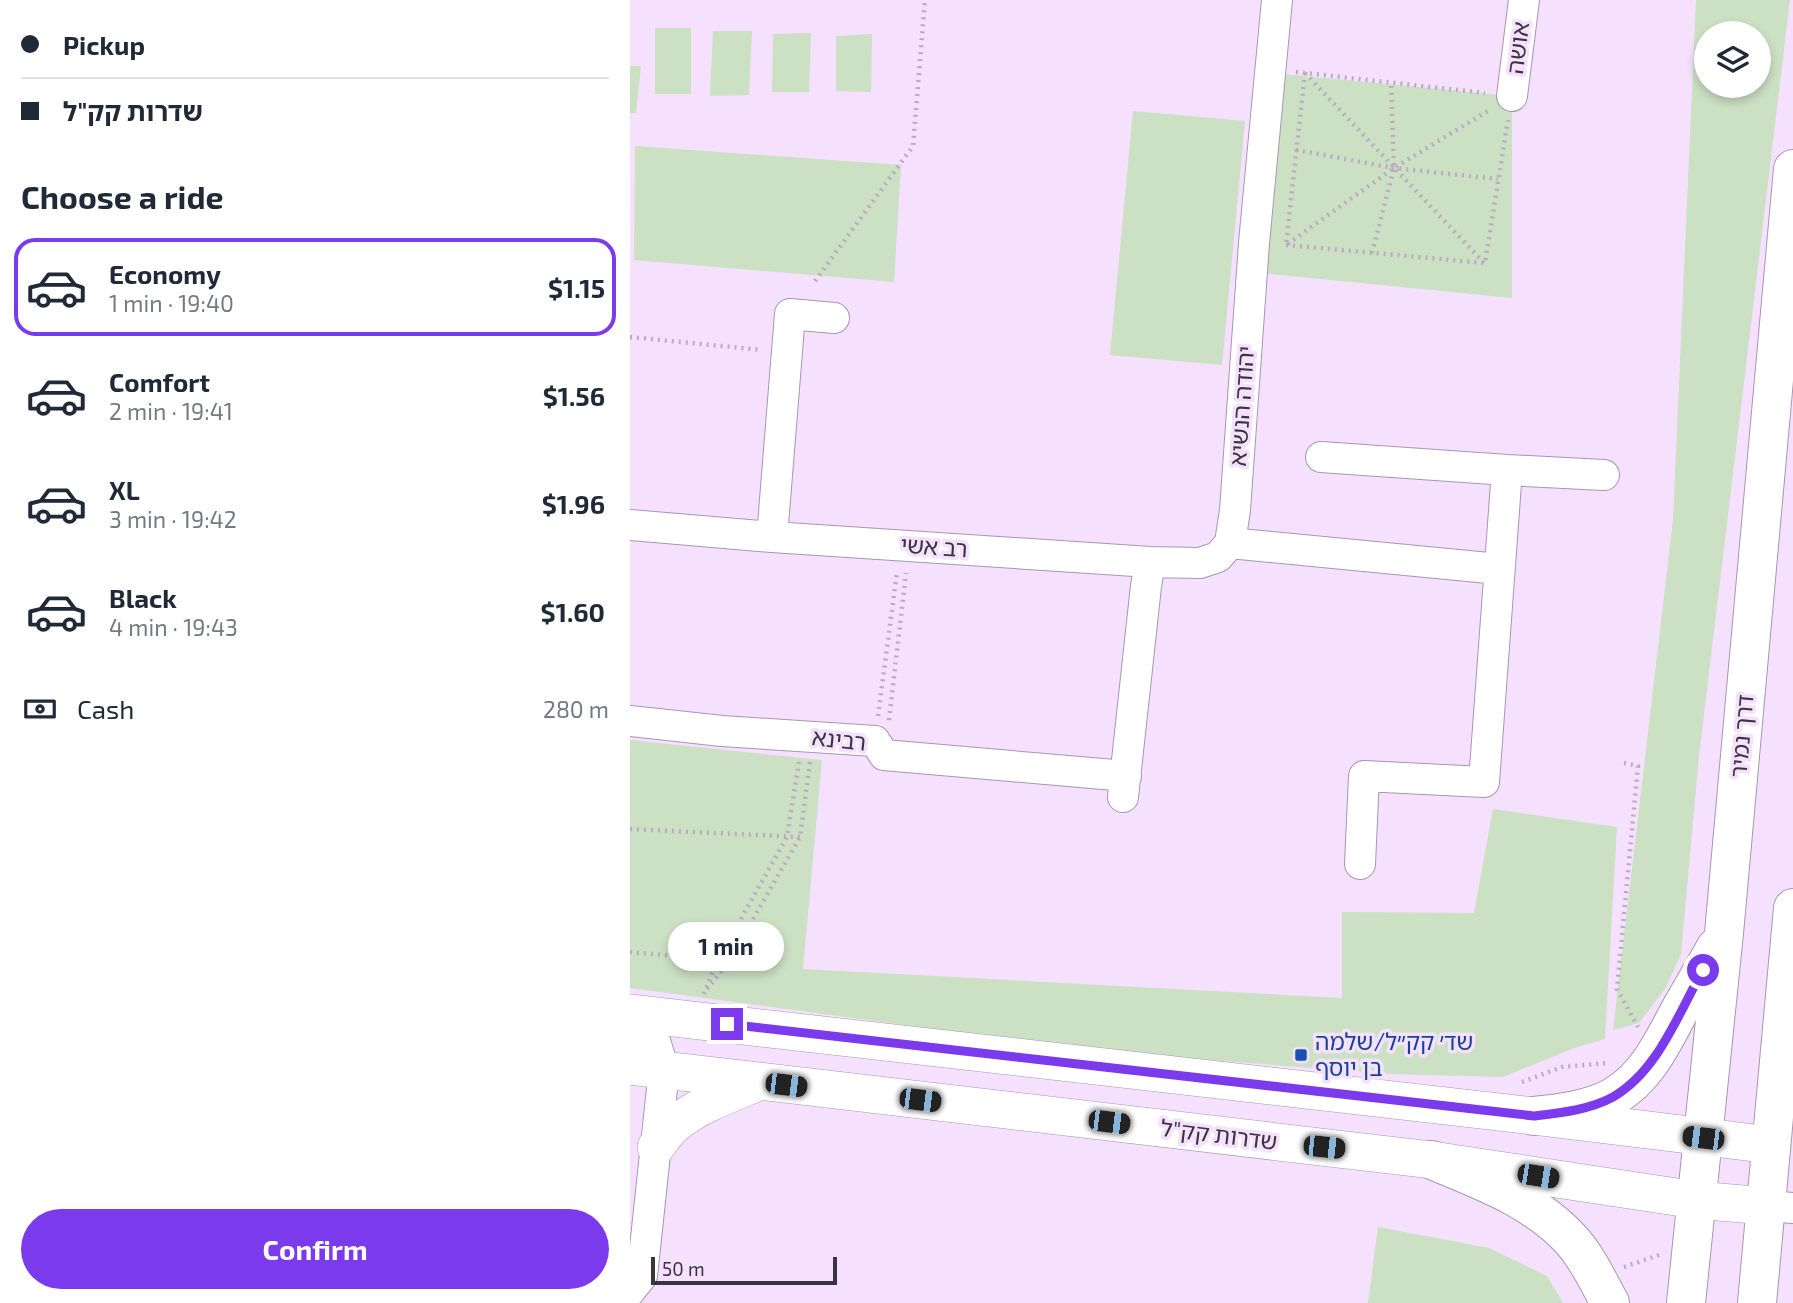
<!DOCTYPE html>
<meta charset="utf-8">
<style>
:root{--surface:#fff;--page:#f6f6f7;--text:#1f2937;--muted:#747a83;--line:#e0e1e3;--accent:#7c3aed}
body{margin:0;font-family:"Exo 2","Noto Sans Hebrew",sans-serif;background:var(--page);color:var(--text);height:100vh;display:flex;flex-direction:column;font-size:26px;white-space:nowrap}
*{box-sizing:border-box;margin:0}
p{font-size:23px;color:var(--muted)}
.icon{flex:none;width:38px;height:38px;fill:none;stroke:currentColor;stroke-width:2;stroke-linecap:round;stroke-linejoin:round}
.map{position:relative;flex:1;overflow:hidden}
.sheet{display:flex;flex-direction:column;background:var(--surface);width:630px}
.sheet>*{flex:none}
.banner{display:grid;align-content:center;height:154px;padding:0 21px;background:var(--surface)}
.controls{position:absolute;left:1064px;top:21px;display:grid;gap:14px}
.controls a{display:grid;place-items:center;width:77px;height:77px;border-radius:50%;background:var(--surface);box-shadow:0 4px 10px #0003;font-size:35px}
.scale{position:absolute;left:21px;bottom:18px;width:186px;box-sizing:border-box;padding-left:7px;border:4px solid #3b333e;border-top:0;font-size:19px;line-height:24px;white-space:nowrap;color:#3b333e;-webkit-text-stroke:5px #f5e0fd;paint-order:stroke}
.end{position:absolute;width:32px;height:32px;margin:-16px;border:9px solid #7c3aed;background:#fff;box-shadow:0 0 0 4px #fff}
.from{border-radius:50%}
.bubble{position:absolute;height:49px;border-radius:24px;background:var(--surface);box-shadow:0 4px 10px #0003;font-size:23px;font-weight:700;line-height:49px;text-align:center}
.car{position:absolute;width:21px;height:42px;margin:-21px -10px;border-radius:9px;box-shadow:0 0 5px 2px #0007;background:linear-gradient(#222 24%,#8ab4d8 0 40%,#222 0 76%,#8ab4d8 0 86%,#222 0)}
.banner b{display:flex;align-items:center;gap:24px;height:66px;font-size:26px}
.banner b+b{border-top:2px solid var(--line)}
.banner i{width:18px;height:18px;background:var(--text)}
ul{padding:0;list-style:none}
li{display:flex;align-items:center;gap:21px;height:98px;margin:0 14px 10px;padding:0 7px;border:4px solid transparent;border-radius:21px}
li div{flex:1}
li b{display:block;font-size:26px}
li em{font-style:normal;font-weight:700}
li.selected{border-color:var(--accent)}
li>.icon{width:63px;height:63px;stroke-width:1.5}
h2{padding:0 21px;font-size:32px;line-height:84px}
.pay{display:flex;align-items:center;gap:18px;height:77px;padding:0 21px;font-size:26px}
.pay p{margin-inline-start:auto}
.action{display:flex;gap:14px;margin-top:auto;padding:14px 21px}
.action a{flex:1;height:80px;border-radius:42px;background:var(--accent);color:#fff;font-size:28px;font-weight:700;line-height:80px;text-align:center}
main{display:flex;flex:1;min-height:0}
.map>svg:first-child{display:block}
</style>
<main>
<section class="sheet">
<div class="banner">
<b><i class="from"></i>Pickup</b>
<b><i></i>שדרות קק&quot;ל</b>
</div>
<h2>Choose a ride</h2>
<ul>
<li class="selected"><svg class="icon" aria-label="car" viewBox="0 0 24 24"><path d="M5 17H2v-5l4-1 3-4h7l3 4 3 1v5h-3M9 17h6M6 11h13"/><circle cx="7" cy="17" r="2"/><circle cx="17" cy="17" r="2"/></svg><div><b>Economy</b><p>1 min · 19:40</p></div><em>$1.15</em></li>
<li><svg class="icon" aria-label="car" viewBox="0 0 24 24"><path d="M5 17H2v-5l4-1 3-4h7l3 4 3 1v5h-3M9 17h6M6 11h13"/><circle cx="7" cy="17" r="2"/><circle cx="17" cy="17" r="2"/></svg><div><b>Comfort</b><p>2 min · 19:41</p></div><em>$1.56</em></li>
<li><svg class="icon" aria-label="car" viewBox="0 0 24 24"><path d="M5 17H2v-5l4-1 3-4h7l3 4 3 1v5h-3M9 17h6M6 11h13"/><circle cx="7" cy="17" r="2"/><circle cx="17" cy="17" r="2"/></svg><div><b>XL</b><p>3 min · 19:42</p></div><em>$1.96</em></li>
<li><svg class="icon" aria-label="car" viewBox="0 0 24 24"><path d="M5 17H2v-5l4-1 3-4h7l3 4 3 1v5h-3M9 17h6M6 11h13"/><circle cx="7" cy="17" r="2"/><circle cx="17" cy="17" r="2"/></svg><div><b>Black</b><p>4 min · 19:43</p></div><em>$1.60</em></li>
</ul>
<div class="pay"><svg class="icon" aria-label="cash" viewBox="0 0 24 24"><path d="M3 7h18v10H3z"/><circle cx="12" cy="12" r="2"/></svg>Cash<p>280 m</p></div>
<div class="action"><a>Confirm</a></div>
</section>
<div class="map">
<svg width="1163" height="1303" viewBox="0 0 1163 1303">
<rect width="100%" height="100%" fill="#f5e0fd"/>
<path fill="#cce0c3" fill-rule="evenodd" d="M1066 0H1160L1069 756 1051 954 1035 989 1009 1023 983 1030 1043 520ZM1076 33H1129V86H1076Z
M25 28H61V94H25Z
M83 31H122L119 95 80 96Z
M181 33 179 92H142L143 34Z
M242 34 241 92 206 91V36Z
M0 66H11L6 113H0Z
M653 74 882 96V298L631 273Z
M503 111 615 121 592 365 480 355Z
M5 146 271 165 264 282 4 260Z
M0 740 192 760 173 969 712 998V912L844 913 863 809 987 827 975 1039 944 1048 873 1077 760 1074 476 1052 0 988Z
M748 1227 859 1248 917 1276 933 1303H738Z"/>
<g fill="none" stroke-linecap="round" stroke-linejoin="round">
<g stroke="#a996b1" stroke-width="32">
<path id="minor" d="M882 96 894 0
M691 457 877 470 854 782 734 776 730 864
M877 470 974 475
M0 525 142 537 520 562 570 563 588 557 600 543
M142 537 160 314 204 318
M600 543 605 510 624 243 647 0
M600 543 869 569
M0 721 92 731 245 741 254 755 496 776
M493 797 516 586 520 562
M0 1042 17 1015
M1136 1206 1163 1208
M0 1291 12 1276 34 1070 17 1015"/>
</g>
<g stroke="#a996b1" stroke-width="38">
<path id="major" d="M0 1013 904 1116 1141 1145
M0 1066 802 1160 1066 1200 1136 1206
M26 1147C31 1140 37 1131 44 1125 68 1105 100 1094 129 1082"/>
</g>
<g stroke="#a996b1" stroke-width="40">
<path id="highway" d="M904 1116C930 1113 959 1110 983 1097 1018 1077 1033 1041 1051 1008 1063 987 1075 967 1086 947
M802 1160C852 1181 906 1200 943 1242 958 1259 969 1283 980 1303
M1056 1303 1094 933 1163 169
M1127 1303 1163 908"/>
</g>
<path stroke="#bbaac1" stroke-width="4.5" stroke-dasharray="2 5" stroke-linecap="butt" d="M666 72 855 93
M675 73 656 245 764 168 861 109
M675 73 854 263
M666 150 764 168 868 179
M656 245 855 263 878 120
M742 253 764 168 761 82
M185 281 283 146 295 0
M0 337 132 350
M248 716 267 572
M259 720 276 573
M994 763 1008 766 987 989 1008 1027
M0 829 170 837
M0 952 98 961
M77 989 99 961 170 837 180 762
M74 994 87 961 157 837 169 762
M892 1082 932 1067 978 1063
M994 1267 1032 1254"/>
<use href="#minor" stroke="#fff" stroke-width="30"/>
<use href="#major" stroke="#fff" stroke-width="37"/>
<use href="#highway" stroke="#fff" stroke-width="38"/>
</g>
<g fill="none" stroke-linecap="round" stroke-linejoin="round">
<path stroke="#7c3aed" stroke-width="9" d="M97 1024 904 1116C930 1113 959 1110 983 1097 1028 1071 1048 1014 1073 970"/>
</g>
<rect fill="#1a4fb4" stroke="#f5e0fd" stroke-width="2.5" x="664" y="1048" width="14" height="14" rx="3.5"/>
<g text-anchor="middle" stroke-width="7" stroke-linejoin="round" paint-order="stroke">
<g font-size="23" fill="#3b333e" stroke="#f5e0fd">
<text transform="translate(888 48) rotate(-83)" y="8">אושה</text>
<text transform="translate(612 406) rotate(-86)" y="8">יהודה הנשיא</text>
<text transform="translate(304 547) rotate(4)" y="8">רב אשי</text>
<text transform="translate(1112 736) rotate(-85)" y="8">דרך נמיר</text>
<text transform="translate(209 740) rotate(6)" y="8">רבינא</text>
<text transform="translate(589 1135) rotate(7)" y="8">שדרות קק"ל</text>
</g>
<g font-size="23" fill="#164399" stroke="#f5e0fd" text-anchor="start">
<text x="685" y="1050">שד׳ קק״ל/שלמה<tspan x="685" dy="26">בן יוסף</tspan></text>
</g>
</g>
</svg>
<div class="controls">
<a><svg class="icon" aria-label="layers" viewBox="0 0 24 24"><path d="M12 4l9 5-9 5-9-5zM3 14l9 5 9-5"/></svg></a>
</div>
<div class="scale">50 m</div>
<i class="end from" style="left:1073px;top:970px"></i>
<i class="end" style="left:97px;top:1024px"></i>
<div class="bubble" style="left:38px;top:922px;width:116px">1 min</div>
<i class="car" style="left:156px;top:1085px;rotate:97deg"></i>
<i class="car" style="left:290px;top:1100px;rotate:97deg"></i>
<i class="car" style="left:479px;top:1122px;rotate:97deg"></i>
<i class="car" style="left:1073px;top:1138px;rotate:277deg"></i>
<i class="car" style="left:694px;top:1147px;rotate:96deg"></i>
<i class="car" style="left:908px;top:1176px;rotate:99deg"></i>
</div>
</main>
